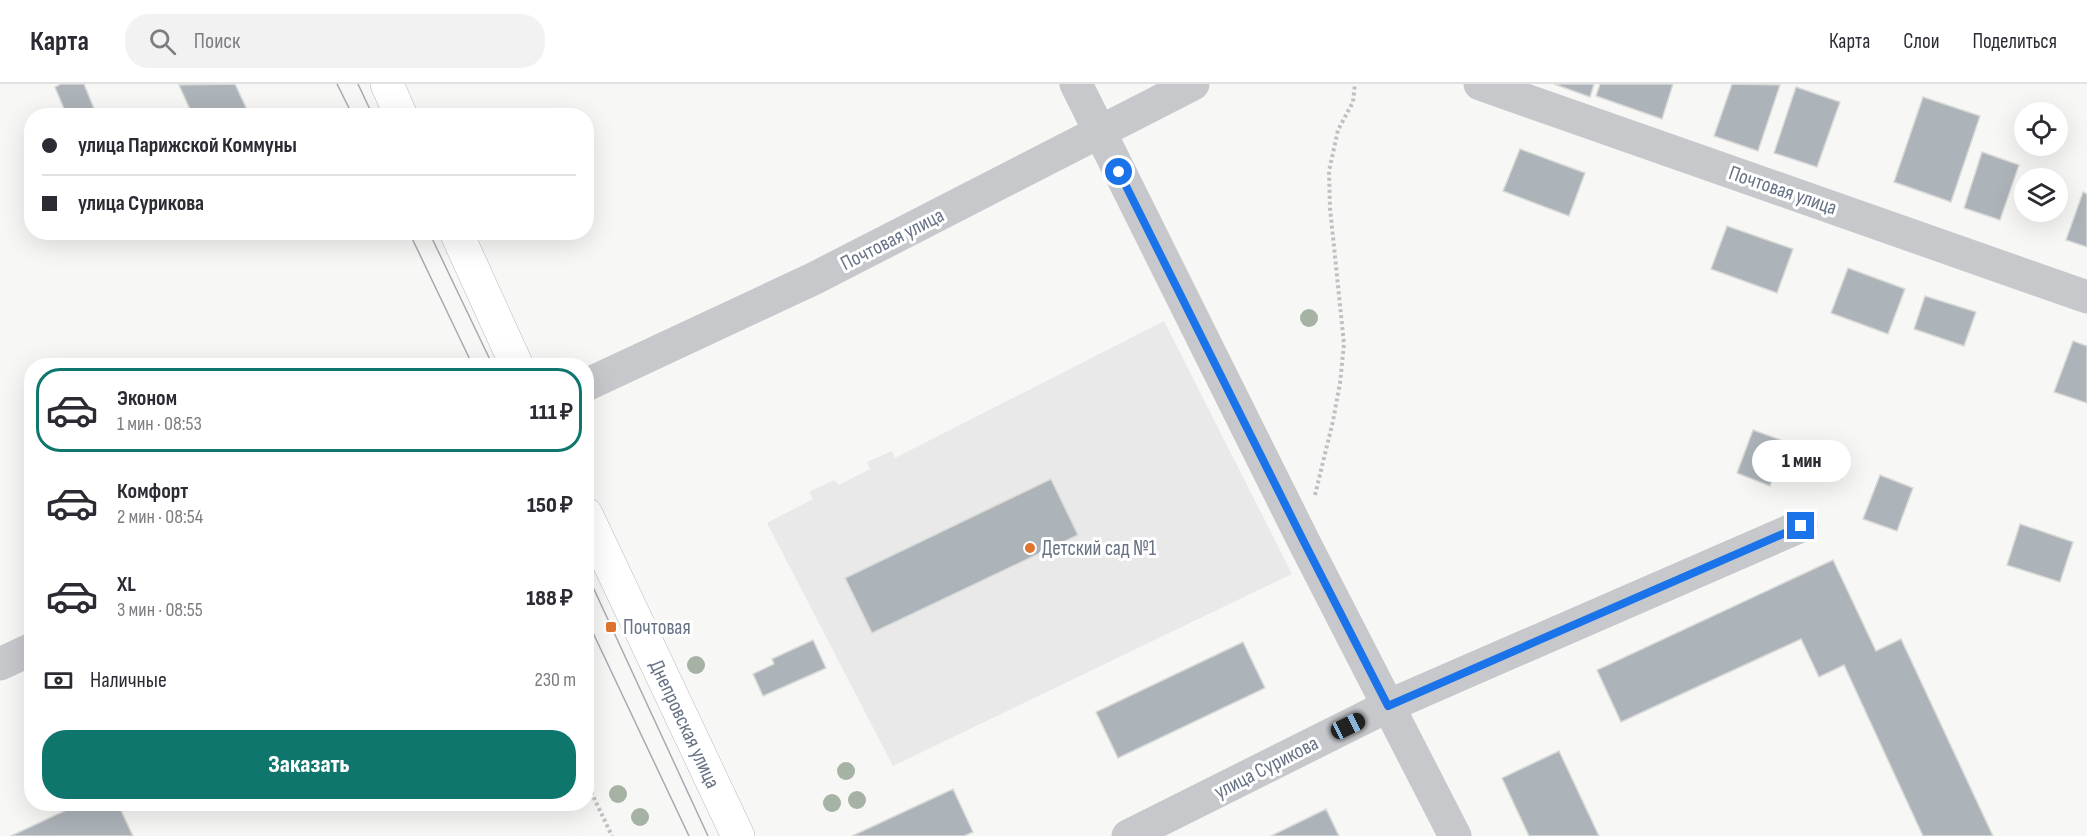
<!DOCTYPE html>
<html lang="ru">
<meta charset="utf-8">
<style>
:root{--surface:#fff;--page:#f2f2f3;--text:#2b2b33;--muted:#7c7c81;--line:#e1e1e2;--accent:#0f766e}
body{margin:0;font-family:"Sofia Sans Condensed",sans-serif;background:var(--page);color:var(--text);height:100vh;display:flex;flex-direction:column;font-size:22px;white-space:nowrap}
*{box-sizing:border-box;margin:0}
p{font-size:20px;color:var(--muted)}
.icon{flex:none;width:33px;height:33px;fill:none;stroke:currentColor;stroke-width:2;stroke-linecap:round;stroke-linejoin:round}
.map{position:relative;flex:1;overflow:hidden}
.details{position:absolute;left:24px;top:274px;width:570px;height:453px;display:flex;flex-direction:column;background:var(--surface);border-radius:24px;box-shadow:0 6px 24px #0002}
.details>*{flex:none}
.hud{position:absolute;left:24px;top:24px;width:570px;height:132px;border-radius:24px;box-shadow:0 6px 24px #0002;display:grid;align-content:center;height:132px;padding:0 18px;background:var(--surface)}
.controls{position:absolute;left:2014px;top:18px;display:grid;gap:12px}
.controls a{display:grid;place-items:center;width:54px;height:54px;border-radius:50%;background:var(--surface);box-shadow:0 6px 24px #0002;font-size:30px}
.end{position:absolute;width:27px;height:27px;margin:-14px;border:8px solid #1a73e8;background:#fff;box-shadow:0 0 0 3px #fff}
.from{border-radius:50%}
.bubble{position:absolute;height:42px;border-radius:21px;background:var(--surface);box-shadow:0 6px 24px #0002;font-size:20px;font-weight:800;line-height:42px;text-align:center}
.car{position:absolute;width:18px;height:36px;margin:-18px -9px;border-radius:8px;box-shadow:0 0 4px 2px #0007;background:linear-gradient(#222 24%,#8ab4d8 0 40%,#222 0 76%,#8ab4d8 0 86%,#222 0)}
.hud b{display:flex;align-items:center;gap:21px;height:57px;font-size:22px}
.hud b+b{border-top:2px solid var(--line)}
.hud i{width:15px;height:15px;background:var(--text)}
ul{padding:10px 0 0;list-style:none}
li{display:flex;align-items:center;gap:18px;height:84px;margin:0 12px 9px;padding:0 6px;border:3px solid transparent;border-radius:24px}
li div{flex:1}
li b{display:block;font-size:22px}
li em{font-style:normal;font-weight:800}
li.current{border-color:var(--accent)}
li>.icon{width:54px;height:54px;stroke-width:1.5}
.pay{display:flex;align-items:center;gap:15px;height:66px;padding:0 18px;font-size:22px}
.pay p{margin-inline-start:auto}
.button{display:flex;gap:12px;margin-top:auto;padding:12px 18px}
.button a{flex:1;height:69px;border-radius:24px;background:var(--accent);color:#fff;font-size:24px;font-weight:800;line-height:69px;text-align:center}
header{display:flex;align-items:center;gap:36px;box-sizing:border-box;height:84px;padding:0 30px;background:var(--surface);border-bottom:2px solid var(--line)}
header strong{font-size:28px}
nav{display:flex;gap:33px;margin-inline-start:auto;font-size:21px}
.search{width:420px;height:54px;background:var(--page);display:flex;align-items:center;gap:15px;box-sizing:border-box;padding:0 21px;border-radius:24px;color:var(--muted);font-size:22px}
.map>svg:first-child{display:block}
</style>
<header>
<strong>Карта</strong>
<div class="search"><svg class="icon" aria-label="search" viewBox="0 0 24 24"><circle cx="10" cy="10" r="6"/><path d="M15 15l6 6"/></svg>Поиск</div>
<nav><a>Карта</a><a>Слои</a><a>Поделиться</a></nav>
</header>
<div class="map">
<svg width="2087" height="752" viewBox="0 0 2087 752">
<rect width="100%" height="100%" fill="#f7f8f5"/>
<path fill="#e8e9e8" d="M1164 237 1292 490 893 682 767 439 813 415 809 408 834 396 839 401 870 385 867 378 892 367 895 374Z"/>
<path fill="#acb3b9" stroke="#d9d9d7" stroke-width="1.5" d="M61 0H84L97 32H67L55 3Z
M235 0 250 32H193L179 1Z
M1554 0H1594L1590 13Z
M1600 0H1673L1662 35 1596 12Z
M1732 0 1780 1 1758 67 1714 52Z
M1796 3 1840 18 1817 83 1774 69Z
M1923 13 1980 32 1951 118 1894 98Z
M1520 65 1585 89 1569 132 1503 107Z
M1982 68 2019 81 2000 136 1964 124Z
M2083 108 2087 110V163L2066 156Z
M1727 142 1793 165 1777 209 1711 185Z
M1848 184 1905 205 1888 250 1831 229Z
M1925 212 1976 228 1964 262 1914 245Z
M2073 257 2087 262V319L2054 308Z
M1753 346 1786 358 1770 402 1737 389Z
M1880 391 1913 404 1897 447 1863 435Z
M1051 395 1078 451 872 549 845 494Z
M2020 440 2073 458 2060 498 2007 481Z
M1833 476 1876 567 1901 555 1993 752H1923L1844 581 1819 593 1801 555 1621 638 1597 586Z
M813 556 826 584 763 612 753 590 774 580 772 575Z
M1243 558 1265 604 1118 674 1096 628Z
M1559 667 1599 752H1529L1502 694Z
M953 705 973 748 964 752H852Z
M79 720H118L133 752H11Z
M1326 725 1339 752H1271Z"/>
<g fill="none" stroke-linecap="round" stroke-linejoin="round">
<g stroke="#b8bbc0" stroke-width="34">
<path id="secondary" d="M387 0 401 32
M456 148 517 282
M586 430 738 752"/>
</g>
<path stroke="#bfc0c3" stroke-width="4" stroke-dasharray="3 3" stroke-linecap="butt" d="M1315 411 1333 337 1340 299 1344 260 1330 124 1329 87 1338 46 1353 18 1355 0
M586 697 612 752"/>
<path stroke="#c6c8cc" stroke-width="33" d="M1076 0 1304 458 1455 752
M1480 0 2087 213
M586 301 813 195 1193 0
M0 580 32 565
M1128 752 1388 622 1801 442"/>
<use href="#secondary" stroke="#fff" stroke-width="33"/>
<path stroke="#a6aab1" stroke-width="1.5" d="M337 0 353 32
M358 0 373 32
M409 148 473 282
M429 148 493 282
M586 488 708 752
M586 534 689 752"/>
</g>
<g fill="#a6b2a4">
<circle cx="1309" cy="234" r="9"/>
<circle cx="696" cy="581" r="9"/>
<circle cx="846" cy="687" r="9"/>
<circle cx="618" cy="710" r="9"/>
<circle cx="857" cy="716" r="9"/>
<circle cx="832" cy="719" r="9"/>
<circle cx="640" cy="733" r="9"/>
</g>
<g fill="none" stroke-linecap="round" stroke-linejoin="round">
<path stroke="#1a73e8" stroke-width="8" d="M1119 88 1304 458 1388 622 1801 442"/>
</g>
<g fill="#df742e" stroke="#fff" stroke-width="2">
<circle cx="1030" cy="464" r="6"/>
<rect x="605" y="537" width="12" height="12" rx="3"/>
</g>
<g text-anchor="middle" stroke-width="6" stroke-linejoin="round" paint-order="stroke">
<g font-size="21" fill="#687385" stroke="#fff">
<text transform="translate(1783 106) rotate(19)" y="7">Почтовая улица</text>
<text transform="translate(892 155) rotate(-27)" y="7">Почтовая улица</text>
<text transform="translate(685 640) rotate(65)" y="7">Днепровская улица</text>
<text transform="translate(1266 683) rotate(-27)" y="7">улица Сурикова</text>
</g>
<g font-size="21" fill="#687385" stroke="#fff" text-anchor="start">
<text x="1042" y="471">Детский сад №1</text>
<text x="623" y="550">Почтовая</text>
</g>
</g>
</svg>
<div class="controls">
<a><svg class="icon" aria-label="locate" viewBox="0 0 24 24"><circle cx="12" cy="12" r="6"/><path d="M12 2v4M12 18v4M2 12h4M18 12h4"/></svg></a>
<a><svg class="icon" aria-label="layers" viewBox="0 0 24 24"><path d="M12 4l9 5-9 5-9-5zM3 14l9 5 9-5"/></svg></a>
</div>
<i class="end from" style="left:1119px;top:88px"></i>
<i class="end" style="left:1801px;top:442px"></i>
<div class="bubble" style="left:1752px;top:356px;width:99px">1 мин</div>
<i class="car" style="left:1348px;top:642px;rotate:64deg"></i>
<div class="hud">
<b><i class="from"></i>улица Парижской Коммуны</b>
<b><i></i>улица Сурикова</b>
</div>
<section class="details">
<ul>
<li class="current"><svg class="icon" aria-label="car" viewBox="0 0 24 24"><path d="M5 17H2v-5l4-1 3-4h7l3 4 3 1v5h-3M9 17h6M6 11h13"/><circle cx="7" cy="17" r="2"/><circle cx="17" cy="17" r="2"/></svg><div><b>Эконом</b><p>1 мин · 08:53</p></div><em>111 ₽</em></li>
<li><svg class="icon" aria-label="car" viewBox="0 0 24 24"><path d="M5 17H2v-5l4-1 3-4h7l3 4 3 1v5h-3M9 17h6M6 11h13"/><circle cx="7" cy="17" r="2"/><circle cx="17" cy="17" r="2"/></svg><div><b>Комфорт</b><p>2 мин · 08:54</p></div><em>150 ₽</em></li>
<li><svg class="icon" aria-label="car" viewBox="0 0 24 24"><path d="M5 17H2v-5l4-1 3-4h7l3 4 3 1v5h-3M9 17h6M6 11h13"/><circle cx="7" cy="17" r="2"/><circle cx="17" cy="17" r="2"/></svg><div><b>XL</b><p>3 мин · 08:55</p></div><em>188 ₽</em></li>
</ul>
<div class="pay"><svg class="icon" aria-label="cash" viewBox="0 0 24 24"><path d="M3 7h18v10H3z"/><circle cx="12" cy="12" r="2"/></svg>Наличные<p>230 m</p></div>
<div class="button"><a>Заказать</a></div>
</section>
</div>
